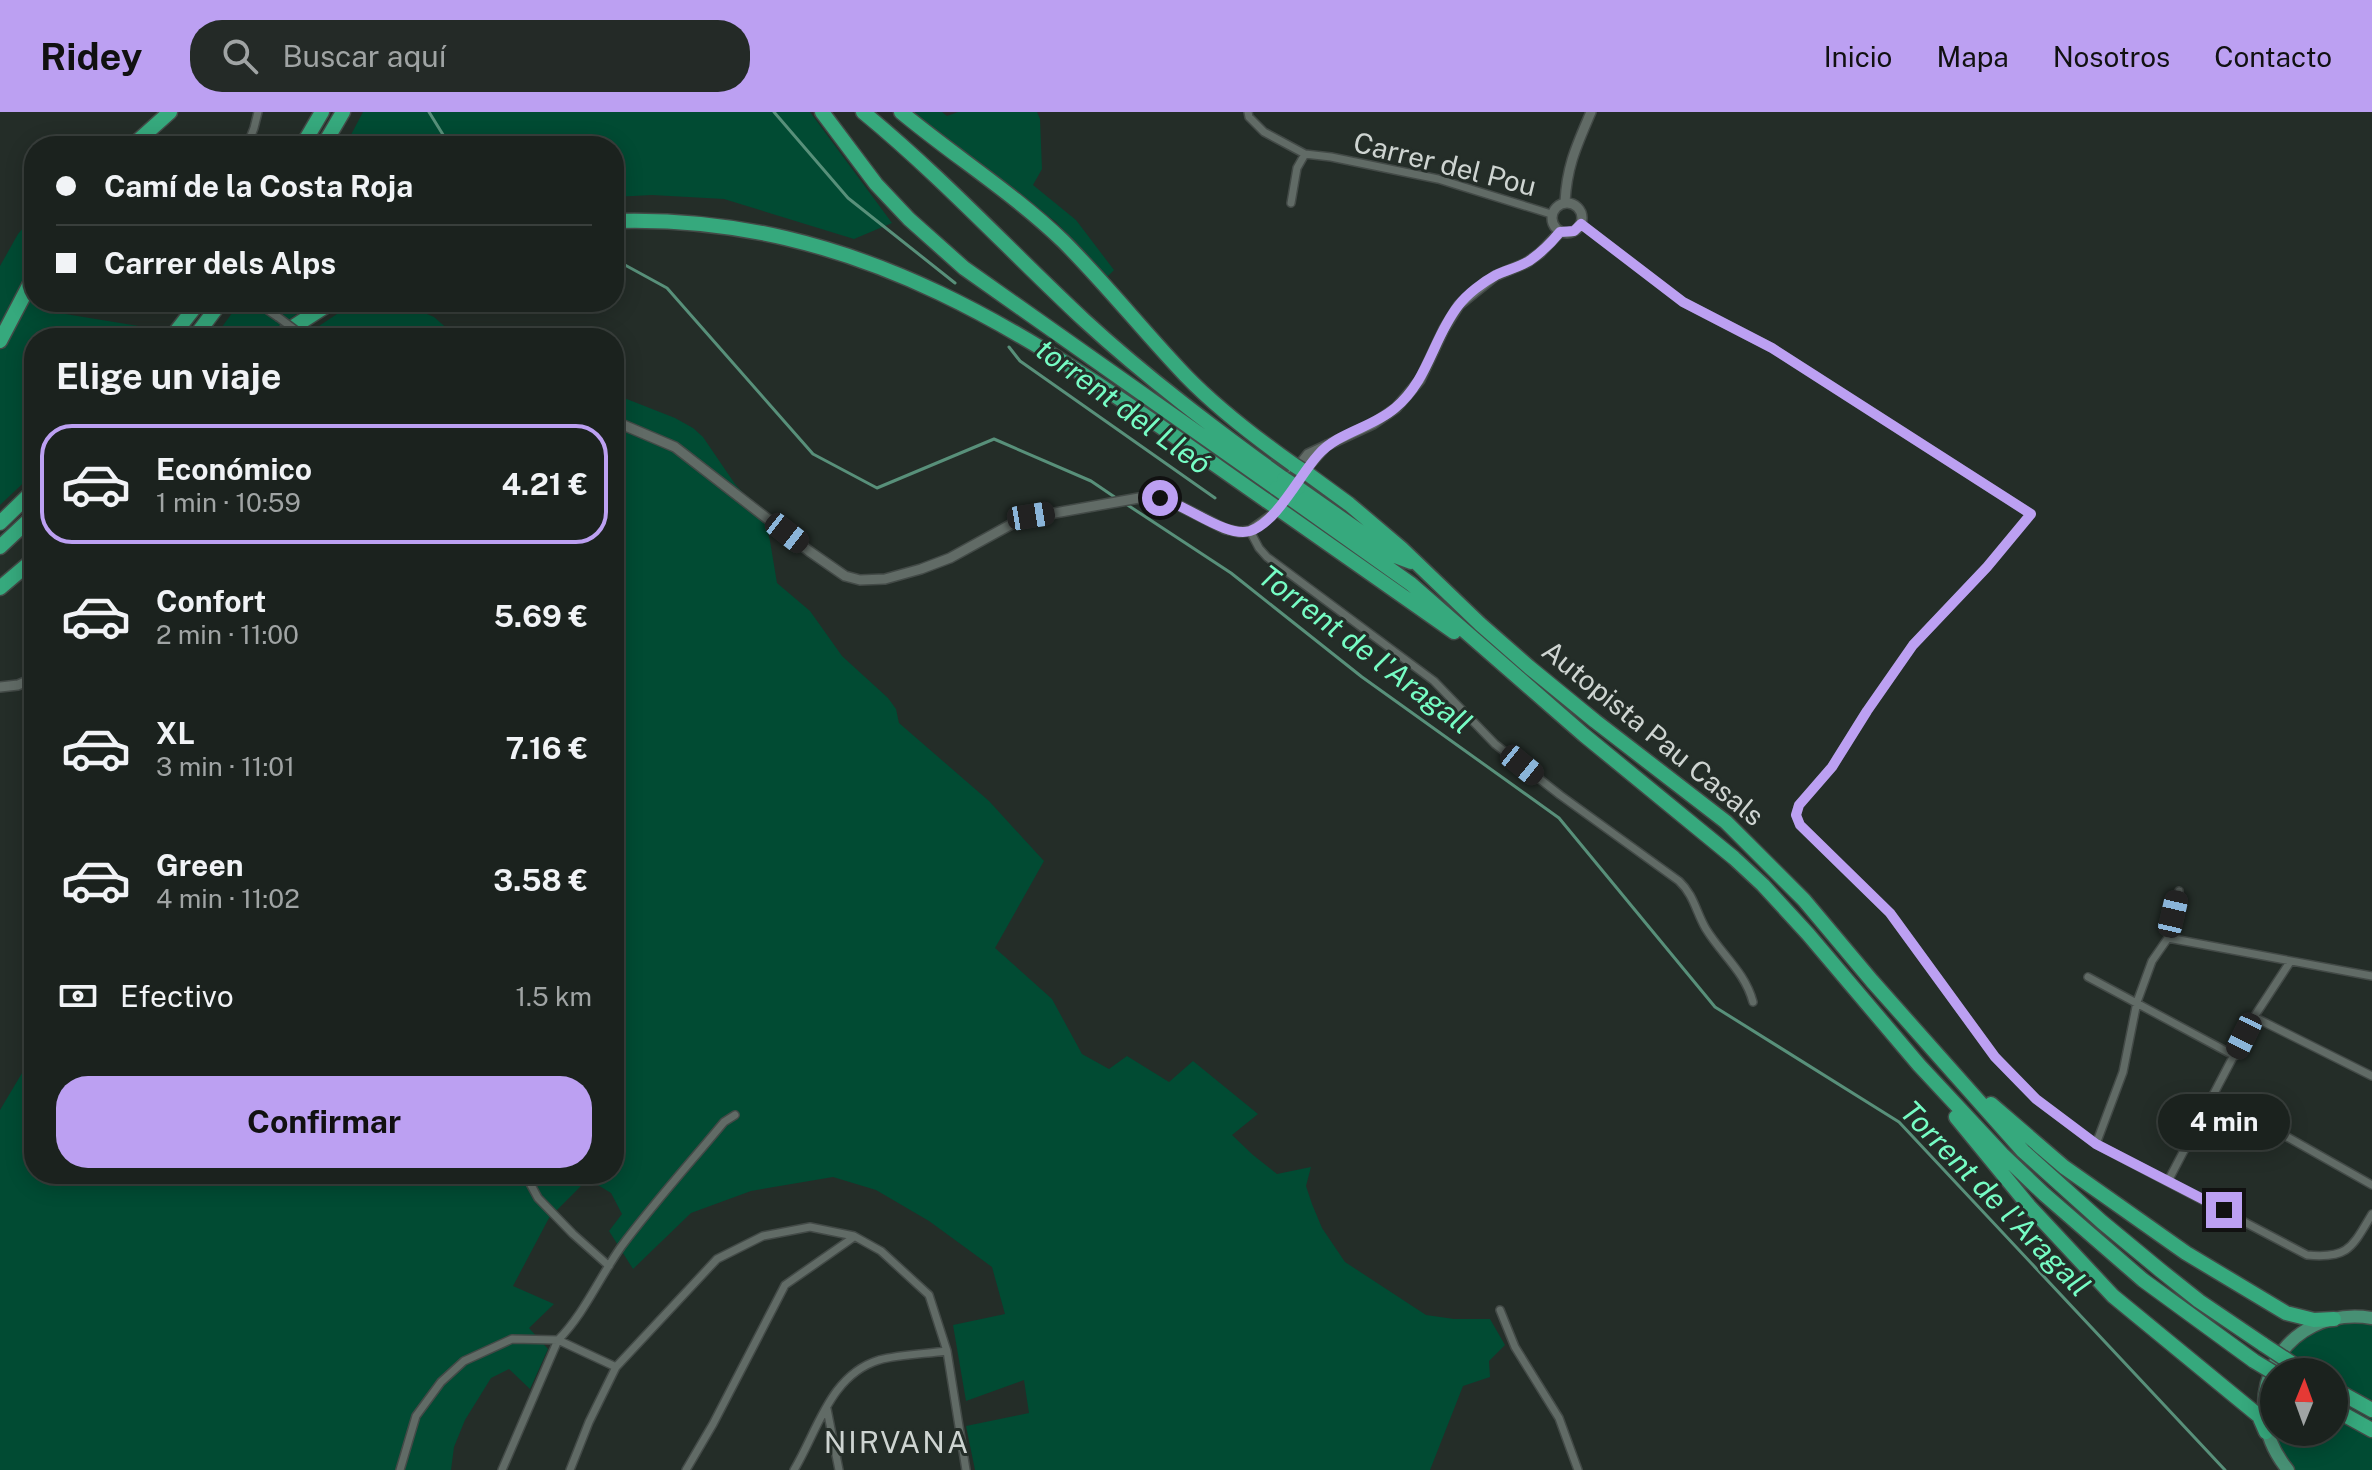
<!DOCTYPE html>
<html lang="es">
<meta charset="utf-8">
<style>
:root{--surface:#1b221e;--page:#242a27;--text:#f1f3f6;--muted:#a0a4a4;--line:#393f3c;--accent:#bca0f2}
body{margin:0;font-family:"Public Sans",sans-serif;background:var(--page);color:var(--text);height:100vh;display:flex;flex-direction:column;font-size:30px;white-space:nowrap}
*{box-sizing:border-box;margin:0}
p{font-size:26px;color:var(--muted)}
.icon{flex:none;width:44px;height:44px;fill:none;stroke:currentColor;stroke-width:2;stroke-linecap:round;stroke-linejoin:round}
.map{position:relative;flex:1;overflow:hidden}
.panel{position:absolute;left:24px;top:216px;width:600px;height:856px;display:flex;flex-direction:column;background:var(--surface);border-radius:32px;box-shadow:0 4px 20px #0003,0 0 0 2px var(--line)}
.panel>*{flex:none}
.banner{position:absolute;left:24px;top:24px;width:600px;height:176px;border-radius:32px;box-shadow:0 4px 20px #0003,0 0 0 2px var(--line);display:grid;align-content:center;height:176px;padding:0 32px;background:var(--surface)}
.needle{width:52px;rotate:1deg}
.buttons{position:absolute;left:2260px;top:1246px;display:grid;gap:16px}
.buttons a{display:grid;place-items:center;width:88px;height:88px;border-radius:50%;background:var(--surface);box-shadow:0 4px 20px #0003,0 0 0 2px var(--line);font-size:40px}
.end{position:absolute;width:36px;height:36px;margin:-18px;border:10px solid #bca0f2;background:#111;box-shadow:0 0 0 4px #111}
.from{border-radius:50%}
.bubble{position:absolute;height:56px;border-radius:28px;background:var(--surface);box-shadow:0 4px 20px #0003,0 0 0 2px var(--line);font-size:26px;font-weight:700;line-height:56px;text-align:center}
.car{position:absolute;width:24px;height:48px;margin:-24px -12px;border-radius:10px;box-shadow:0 0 6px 2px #0007;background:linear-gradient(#222 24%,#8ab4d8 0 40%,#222 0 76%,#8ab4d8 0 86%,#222 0)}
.banner b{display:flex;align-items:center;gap:28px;height:76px;font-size:30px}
.banner b+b{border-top:2px solid var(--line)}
.banner i{width:20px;height:20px;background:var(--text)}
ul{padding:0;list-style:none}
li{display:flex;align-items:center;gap:24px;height:120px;margin:0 16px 12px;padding:0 16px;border:4px solid transparent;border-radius:32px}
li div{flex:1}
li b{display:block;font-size:30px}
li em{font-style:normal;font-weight:700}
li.current{border-color:var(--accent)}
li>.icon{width:72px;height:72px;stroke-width:1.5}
h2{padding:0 32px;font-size:36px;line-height:96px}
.pay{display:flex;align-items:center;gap:20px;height:88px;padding:0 32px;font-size:30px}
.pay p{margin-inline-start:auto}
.cta{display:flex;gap:16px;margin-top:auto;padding:16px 32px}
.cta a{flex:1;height:92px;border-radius:32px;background:var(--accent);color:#111;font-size:32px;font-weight:700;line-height:92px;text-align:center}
header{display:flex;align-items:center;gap:48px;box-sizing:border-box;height:112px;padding:0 40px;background:var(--accent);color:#111}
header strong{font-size:38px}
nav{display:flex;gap:44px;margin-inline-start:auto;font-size:28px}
.search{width:560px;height:72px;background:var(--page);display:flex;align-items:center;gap:20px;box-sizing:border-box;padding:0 28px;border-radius:32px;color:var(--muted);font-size:30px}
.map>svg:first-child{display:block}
</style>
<header>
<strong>Ridey</strong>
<div class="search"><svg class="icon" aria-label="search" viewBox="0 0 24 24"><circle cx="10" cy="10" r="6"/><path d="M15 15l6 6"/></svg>Buscar aquí</div>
<nav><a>Inicio</a><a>Mapa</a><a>Nosotros</a><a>Contacto</a></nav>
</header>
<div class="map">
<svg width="2372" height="1358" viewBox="0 0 2372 1358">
<rect width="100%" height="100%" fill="#242d28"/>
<path fill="#014b33" d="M363 0H810L892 111 854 127 724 87 652 83 614 85V34H345Z
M911 0H942L947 4 958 0H1037L1040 7 1042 57 1033 73 1076 108 1114 158 1107 165 1056 110Z
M34 103V150L22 169 34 182V190H42L53 200 163 218 155 226H34V361L0 393V154L18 122Z
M240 190H315L261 226H214Z
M364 190H412L415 197 434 205 458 226H301L349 194Z
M614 282 675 306 693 316 703 325 735 372 763 403 770 429 777 471 810 499 842 544 888 586 896 597 899 611 989 689 1044 749 995 836 1052 887 1082 942 1109 957 1127 944 1169 970 1193 949 1258 1002 1232 1023 1253 1043 1277 1062 1311 1055 1306 1074 1312 1092 1322 1116 1345 1150 1426 1203 1454 1207H1490L1505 1233 1489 1249 1490 1265 1463 1274 1430 1358H975L966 1314 1029 1301 1024 1268 966 1289 953 1213 1005 1202 992 1155 929 1109 876 1078 833 1065 751 1079 691 1101 633 1157 609 1119 622 1102 611 1081 588 1067 549 1106 513 1174 554 1192 529 1216 548 1237 530 1277 509 1257 491 1266 465 1308 454 1335 451 1358H0V998L34 941V1062H614Z
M2354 1210 2372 1213V1358H2295C2271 1334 2261 1298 2274 1266V1320H2334V1260H2276C2290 1227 2321 1214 2354 1210Z"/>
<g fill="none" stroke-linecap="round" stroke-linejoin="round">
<path stroke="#58907a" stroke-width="3" d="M429 0 450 34
M774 0 848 86 955 171
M614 147 667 176 813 342 877 376 994 327 1091 369 1119 388
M1009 235 1020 249 1215 386
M1126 392 1231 461 1362 565 1559 706 1715 895 1899 1010 2225 1358"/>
<g stroke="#434a47" stroke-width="10">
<path id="minor" d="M1248 0 1249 5 1264 20 1305 42 1331 45 1438 67 1551 102
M247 34 254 16 258 0
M1291 91 1297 56 1305 42
M1581 112 1683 190 1772 236 2031 402 1987 455 1913 533 1867 599 1832 655 1799 693 1796 703 1800 713 1890 801 1995 945 2036 987 2096 1032 2307 1143C2349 1147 2352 1135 2372 1102
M256 190 278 205
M1250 419 1259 436 1267 445 1434 569 1495 632 1560 683 1679 769C1694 783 1696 800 1706 817 1722 843 1745 860 1753 890
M2168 826 2372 864
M2088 865 2235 944
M2254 905 2372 964
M2213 983 2372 1073
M2096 1032 2123 960 2137 890 2152 849 2168 826 2179 779
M525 1062 538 1086 573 1122 609 1154
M2168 1069 2254 905 2290 850
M1500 1198 1515 1235 1559 1306 1578 1358
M827 1297 839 1358
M400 1358 416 1304 441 1270 464 1249 512 1227 558 1228 616 1255
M502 1358 558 1228C584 1202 599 1166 621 1135 653 1092 690 1051 724 1010L735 1003
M570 1358 589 1310 616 1255 717 1147 763 1124 810 1115 854 1124 881 1139 929 1183 947 1239 966 1358
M686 1358 713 1312 785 1173 854 1125
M794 1358C818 1318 830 1263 879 1248 901 1242 925 1242 947 1239"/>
</g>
<g stroke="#434a47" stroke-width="12">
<path id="tertiary" d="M1565 90C1567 53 1577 33 1591 0
M1552 106a15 15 0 1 1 30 0a15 15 0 1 1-30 0Z
M614 309 675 335 809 439 845 464 860 468 885 467 921 457 950 446 1021 407 1139 386H1160L1170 389 1225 417 1239 420 1250 419 1271 404 1310 352 1327 333
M1285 371 1308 342 1373 312 1396 296 1420 268 1444 217 1459 193 1495 164 1526 151 1540 141 1560 120
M0 575 18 573 34 566"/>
</g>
<g stroke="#434a47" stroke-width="15">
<path id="primary" d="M2288 1358C2231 1289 2282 1192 2372 1206"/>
</g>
<g stroke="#434a47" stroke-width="17">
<path id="motorway" d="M822 0 876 72 909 107 964 156 1276 376
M863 0C941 64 1010 139 1084 208 1147 266 1215 317 1284 367
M901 0C954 44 1013 81 1063 129 1106 172 1144 220 1186 264 1219 298 1256 326 1294 353
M132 34 170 0
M302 34 322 0
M323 34 343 0
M614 109C878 101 1062 246 1267 389
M171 226 199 190
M194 226 221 190
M276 226 332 190
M0 229 34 164
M1308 362 1349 392 1401 436 1480 512 1529 555 1595 609 1726 710 1804 788 1872 869 2023 1039 2102 1110 2160 1158 2199 1189 2264 1233
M1298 376 1395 444 1411 450
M1290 386 1411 472 1584 623 1734 746 1763 773 1808 822 1919 953 2002 1042 2044 1082 2143 1168 2254 1249
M1280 398 1454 520
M0 411 34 378
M0 435 34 403
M0 476 34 447
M1991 992 2064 1055 2186 1141 2286 1201 2314 1208 2334 1207
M1956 1005 2029 1094 2113 1184 2259 1304 2266 1320
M2334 1277 2372 1298
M2334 1297 2372 1318"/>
</g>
<use href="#minor" stroke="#616b66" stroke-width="7"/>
<use href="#tertiary" stroke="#616b66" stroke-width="9"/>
<use href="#primary" stroke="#479074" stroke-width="12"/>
<use href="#motorway" stroke="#36a97d" stroke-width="14"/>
<g stroke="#434a47" stroke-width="10" stroke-linecap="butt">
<path id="minor-bridge" d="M278 205 306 226"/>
</g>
<g stroke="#434a47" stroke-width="17" stroke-linecap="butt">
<path id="motorway-bridge" d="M1294 353 1308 362
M1284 367 1298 376
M1276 376 1290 386
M1267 389 1280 398
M2264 1233 2305 1260
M2254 1249 2274 1261"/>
</g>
<use href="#minor-bridge" stroke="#616b66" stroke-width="7"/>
<use href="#motorway-bridge" stroke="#36a97d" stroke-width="14"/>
</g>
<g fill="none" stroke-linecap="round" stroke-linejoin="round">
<path stroke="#bca0f2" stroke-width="10" d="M1160 386C1185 392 1226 426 1250 419 1277 410 1299 364 1318 343 1338 320 1372 316 1395 296 1428 269 1433 226 1458 194 1467 182 1483 170 1496 163 1507 158 1519 155 1529 149 1541 141 1551 131 1560 120L1574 119 1581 112 1683 190 1772 236 2031 402 1987 455 1913 533 1867 599 1832 655 1799 693 1796 703 1800 713 1890 801 1995 945 2036 987 2096 1032 2224 1098"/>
</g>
<g text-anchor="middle" stroke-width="6" stroke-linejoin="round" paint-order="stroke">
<g font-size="28" fill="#ced4d1" stroke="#242d28">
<text transform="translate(1445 52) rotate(14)" y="10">Carrer del Pou</text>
<text transform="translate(1653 621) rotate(39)" y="10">Autopista Pau Casals</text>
</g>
<g font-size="30" font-style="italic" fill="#76fcc4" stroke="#242d28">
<text transform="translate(1123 295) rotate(36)" y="10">torrent del Lleó</text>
<text transform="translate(1365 538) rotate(37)" y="10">Torrent de l'Aragall</text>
<text transform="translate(1995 1087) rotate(46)" y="10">Torrent de l'Aragall</text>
</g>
<g font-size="30" letter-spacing="2" fill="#ced4d1" stroke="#242d28">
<text x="897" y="1341">NIRVANA</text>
</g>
</g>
</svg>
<div class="buttons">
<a><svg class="needle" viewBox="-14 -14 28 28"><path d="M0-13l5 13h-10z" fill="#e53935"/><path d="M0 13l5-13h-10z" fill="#a0a4a4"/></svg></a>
</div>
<i class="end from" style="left:1160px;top:386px"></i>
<i class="end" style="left:2224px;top:1098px"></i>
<div class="bubble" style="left:2158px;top:982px;width:132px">4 min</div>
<i class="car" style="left:1031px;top:404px;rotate:81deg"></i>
<i class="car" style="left:787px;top:421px;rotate:128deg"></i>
<i class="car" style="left:1522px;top:653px;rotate:129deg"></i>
<i class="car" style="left:2173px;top:802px;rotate:13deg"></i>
<i class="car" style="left:2244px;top:924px;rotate:206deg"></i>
<div class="banner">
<b><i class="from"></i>Camí de la Costa Roja</b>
<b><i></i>Carrer dels Alps</b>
</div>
<section class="panel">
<h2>Elige un viaje</h2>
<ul>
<li class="current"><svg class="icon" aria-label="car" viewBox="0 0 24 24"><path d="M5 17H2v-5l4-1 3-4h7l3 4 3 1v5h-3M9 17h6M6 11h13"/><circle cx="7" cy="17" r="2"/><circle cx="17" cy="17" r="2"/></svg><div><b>Económico</b><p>1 min · 10:59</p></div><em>4.21 €</em></li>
<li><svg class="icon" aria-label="car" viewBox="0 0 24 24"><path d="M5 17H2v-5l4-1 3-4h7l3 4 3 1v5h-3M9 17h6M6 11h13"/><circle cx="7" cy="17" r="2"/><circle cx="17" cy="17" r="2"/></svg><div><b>Confort</b><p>2 min · 11:00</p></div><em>5.69 €</em></li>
<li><svg class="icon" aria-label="car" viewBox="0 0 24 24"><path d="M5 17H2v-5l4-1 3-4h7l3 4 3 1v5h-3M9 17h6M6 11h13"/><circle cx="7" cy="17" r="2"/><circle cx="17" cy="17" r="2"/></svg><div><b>XL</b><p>3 min · 11:01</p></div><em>7.16 €</em></li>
<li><svg class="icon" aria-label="car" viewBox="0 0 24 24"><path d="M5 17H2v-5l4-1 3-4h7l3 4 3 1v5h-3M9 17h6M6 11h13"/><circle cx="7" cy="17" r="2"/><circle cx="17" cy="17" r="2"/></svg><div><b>Green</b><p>4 min · 11:02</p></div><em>3.58 €</em></li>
</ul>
<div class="pay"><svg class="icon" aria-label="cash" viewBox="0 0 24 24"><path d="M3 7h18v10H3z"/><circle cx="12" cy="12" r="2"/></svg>Efectivo<p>1.5 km</p></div>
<div class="cta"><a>Confirmar</a></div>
</section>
</div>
